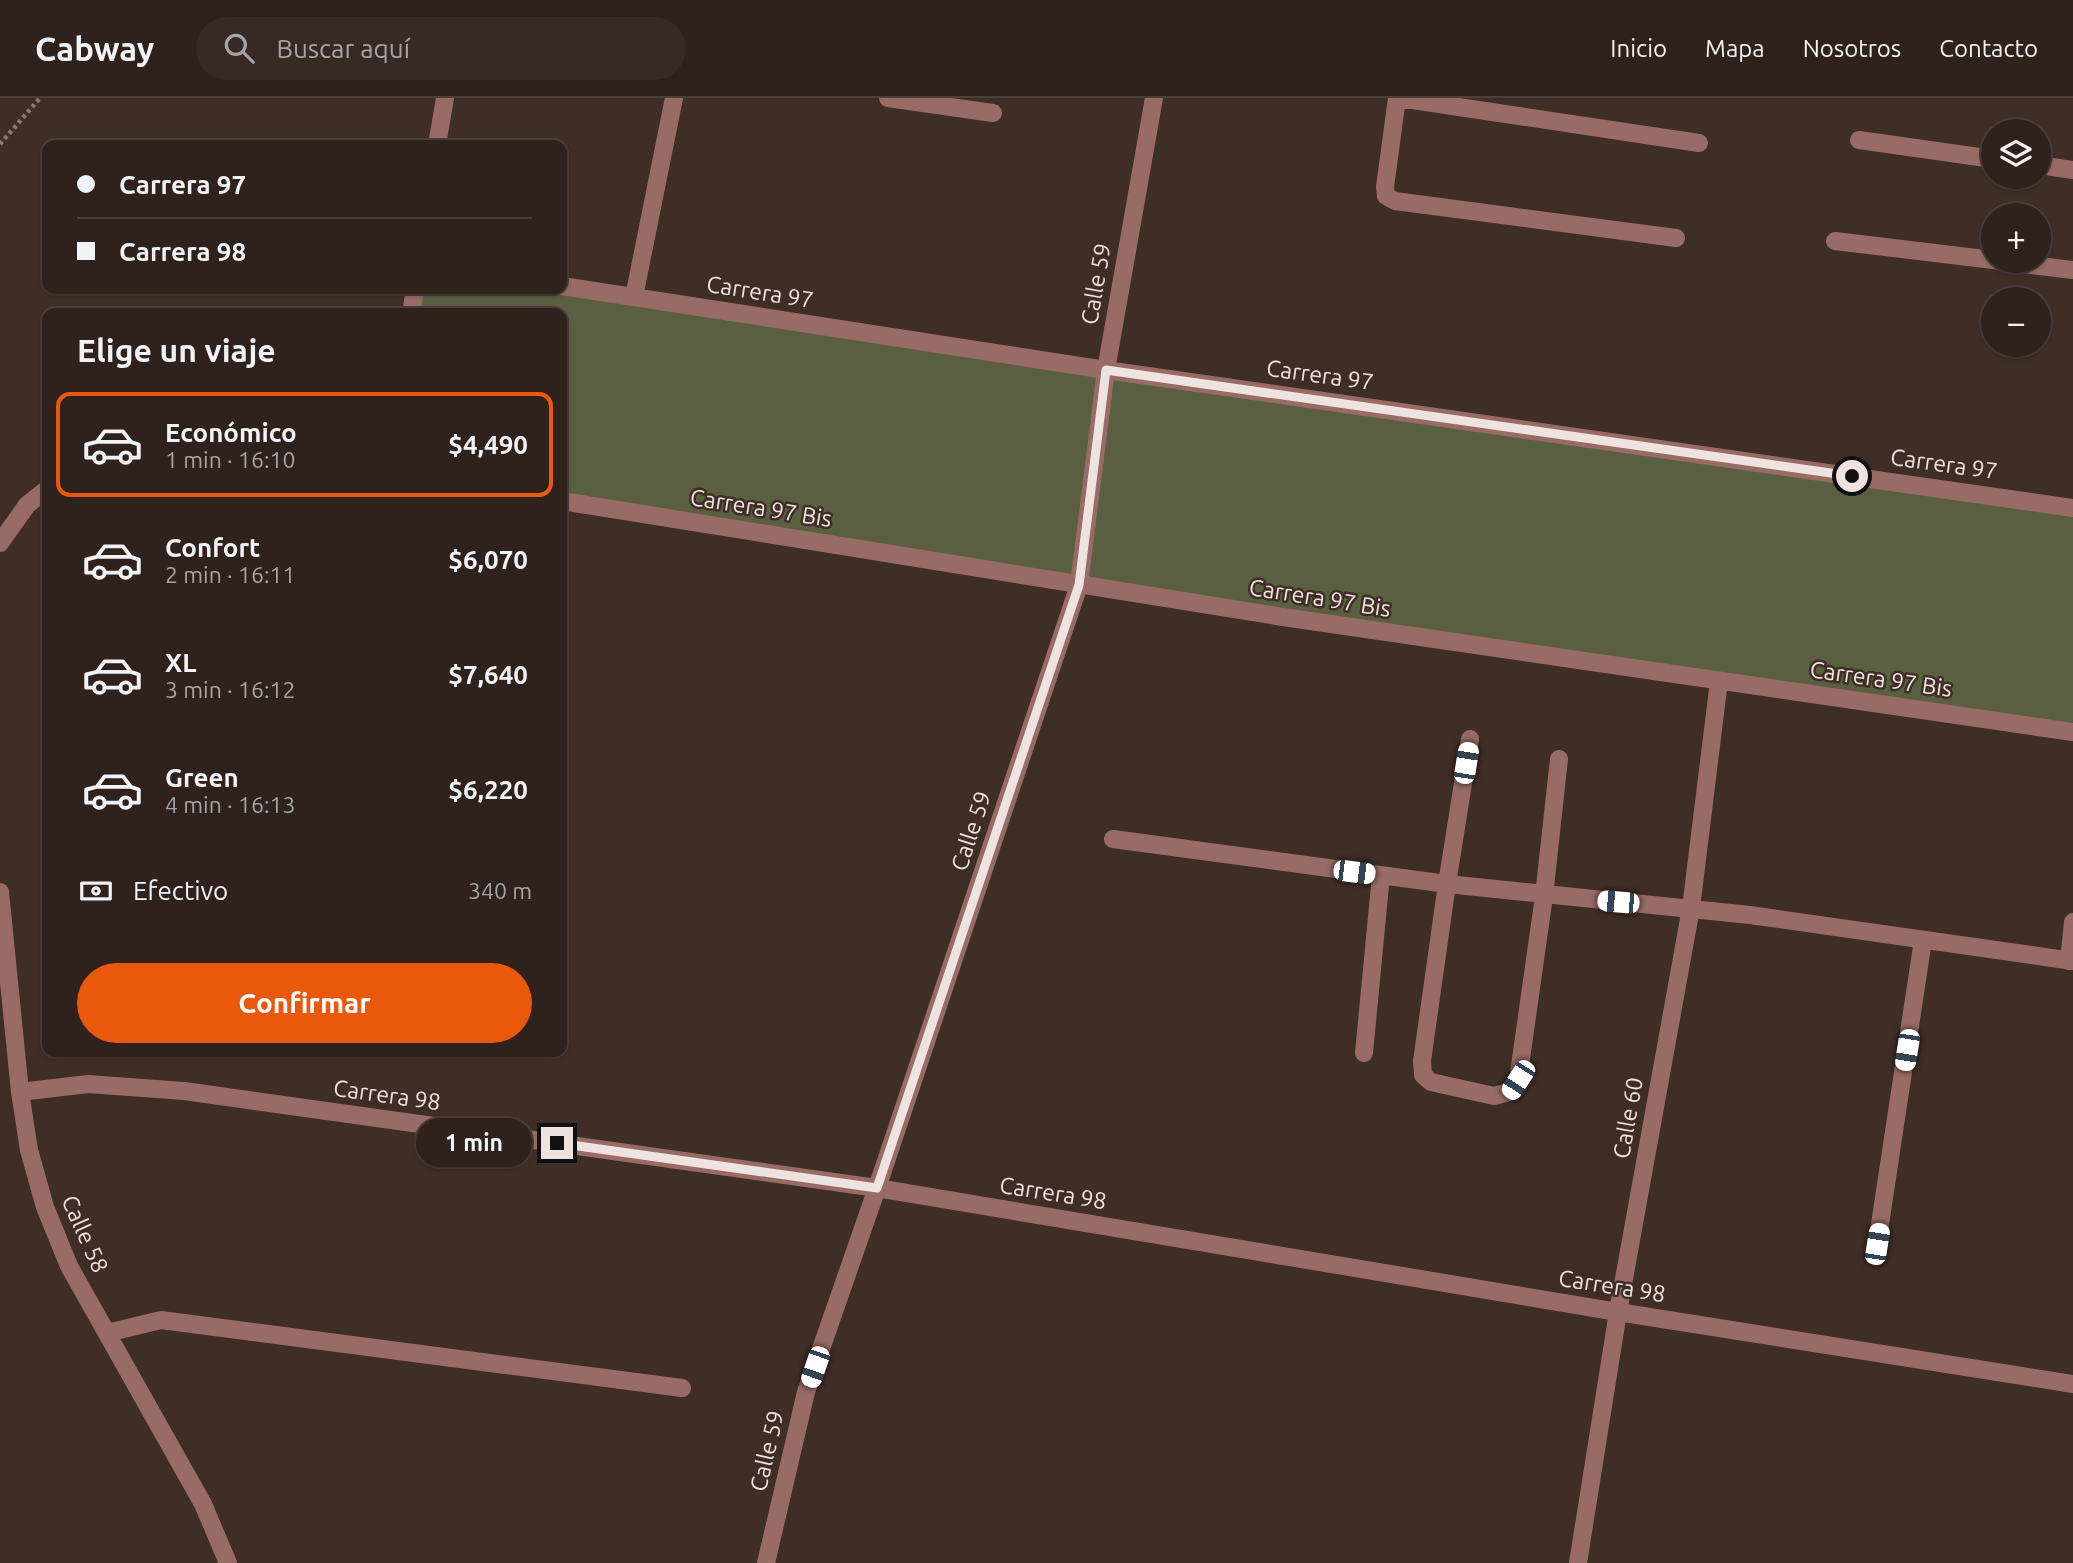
<!DOCTYPE html>
<html lang="es">
<meta charset="utf-8">
<style>
:root{--surface:#2f221c;--page:#372a25;--text:#f1f3f6;--muted:#a7a4a3;--line:#4a3f3b;--accent:#ea580c}
body{margin:0;font-family:Ubuntu,sans-serif;background:var(--page);color:var(--text);height:100vh;display:flex;flex-direction:column;font-size:26px;white-space:nowrap}
*{box-sizing:border-box;margin:0}
p{font-size:23px;color:var(--muted)}
.icon{flex:none;width:38px;height:38px;fill:none;stroke:currentColor;stroke-width:2;stroke-linecap:round;stroke-linejoin:round}
.map{position:relative;flex:1;overflow:hidden}
.sheet{position:absolute;left:42px;top:210px;width:525px;height:749px;display:flex;flex-direction:column;background:var(--surface);border-radius:14px;box-shadow:0 2px 5px #0004,0 0 0 2px var(--line)}
.sheet>*{flex:none}
.hud{position:absolute;left:42px;top:42px;width:525px;height:154px;border-radius:14px;box-shadow:0 2px 5px #0004,0 0 0 2px var(--line);display:grid;align-content:center;height:154px;padding:0 35px;background:var(--surface)}
.fabs{position:absolute;left:1981px;top:21px;display:grid;gap:14px}
.fabs a{display:grid;place-items:center;width:70px;height:70px;border-radius:50%;background:var(--surface);box-shadow:0 2px 5px #0004,0 0 0 2px var(--line);font-size:35px}
.end{position:absolute;width:32px;height:32px;margin:-16px;border:9px solid #eee3de;background:#111;box-shadow:0 0 0 4px #111}
.from{border-radius:50%}
.bubble{position:absolute;height:49px;border-radius:24px;background:var(--surface);box-shadow:0 2px 5px #0004,0 0 0 2px var(--line);font-size:23px;font-weight:700;line-height:49px;text-align:center}
.car{position:absolute;width:21px;height:42px;margin:-21px -10px;border-radius:9px;box-shadow:0 0 5px 2px #0007;background:linear-gradient(#fff 24%,#345 0 40%,#fff 0 76%,#345 0 86%,#fff 0)}
.hud b{display:flex;align-items:center;gap:24px;height:66px;font-size:26px}
.hud b+b{border-top:2px solid var(--line)}
.hud i{width:18px;height:18px;background:var(--text)}
ul{padding:0;list-style:none}
li{display:flex;align-items:center;gap:21px;height:105px;margin:0 14px 10px;padding:0 21px;border:4px solid transparent;border-radius:14px}
li div{flex:1}
li b{display:block;font-size:26px}
li em{font-style:normal;font-weight:700}
li.current{border-color:var(--accent)}
li>.icon{width:63px;height:63px;stroke-width:1.5}
h2{padding:0 35px;font-size:32px;line-height:84px}
.pay{display:flex;align-items:center;gap:18px;height:77px;padding:0 35px;font-size:26px}
.pay p{margin-inline-start:auto}
.primary-button{display:flex;gap:14px;margin-top:auto;padding:14px 35px}
.primary-button a{flex:1;height:80px;border-radius:42px;background:var(--accent);color:#fff;font-size:28px;font-weight:700;line-height:80px;text-align:center}
header{display:flex;align-items:center;gap:42px;box-sizing:border-box;height:98px;padding:0 35px;background:var(--surface);border-bottom:2px solid var(--line)}
header strong{font-size:33px}
nav{display:flex;gap:38px;margin-inline-start:auto;font-size:24px}
.search{width:490px;height:63px;background:var(--page);display:flex;align-items:center;gap:18px;box-sizing:border-box;padding:0 24px;border-radius:38px;color:var(--muted);font-size:26px}
.map>svg:first-child{display:block}
</style>
<header>
<strong>Cabway</strong>
<div class="search"><svg class="icon" aria-label="search" viewBox="0 0 24 24"><circle cx="10" cy="10" r="6"/><path d="M15 15l6 6"/></svg>Buscar aquí</div>
<nav><a>Inicio</a><a>Mapa</a><a>Nosotros</a><a>Contacto</a></nav>
</header>
<div class="map">
<svg width="2073" height="1465" viewBox="0 0 2073 1465">
<rect width="100%" height="100%" fill="#3f2e26"/>
<path fill="#5b5f41" d="M415 191H562L2073 410V634L562 403V215H411Z"/>
<g fill="none" stroke-linecap="round" stroke-linejoin="round">
<path stroke="#897b74" stroke-width="4.5" stroke-dasharray="3.5 3.5" stroke-linecap="butt" d="M0 46 40 0"/>
<path stroke="#986b67" stroke-width="18" d="M888 0 993 15
M1397 0 1385 89 1386 98 1395 103 1676 140
M1399 0 1699 45
M1859 42 1993 61
M437 47 445 0
M2039 67 2073 72
M1835 143 1993 162
M1998 163 2073 172
M562 188 1106 272 2073 410
M634 199 674 0
M411 215 415 191
M562 403 1283 519 2073 634
M0 445 27 407 47 391
M1470 641 1447 786 1422 963 1423 977 1431 984 1494 998 1509 994 1518 982 1544 798 1559 661
M1113 741 1447 786 1750 817 2073 863
M0 794 20 994 29 1052 45 1109 69 1168 203 1406 228 1465
M2069 863 2073 824
M1364 955 1381 777
M20 994 88 986 184 993 877 1090 1618 1214 2073 1286
M1877 1146 1923 842
M107 1235 161 1222 682 1290
M766 1465 806 1294 877 1090 1079 487 1106 272 1154 0
M1578 1465 1618 1214 1691 810 1719 583"/>
</g>
<g fill="none" stroke-linecap="round" stroke-linejoin="round">
<path stroke="#eee3de" stroke-width="9" d="M557 1045 877 1090 1079 487 1106 272 1852 378"/>
</g>
<g text-anchor="middle" stroke-width="5" stroke-linejoin="round" paint-order="stroke">
<g font-size="23" fill="#eee3de" stroke="#3f2e26">
<text transform="translate(1096 186) rotate(-80)" y="8">Calle 59</text>
<text transform="translate(760 194) rotate(9)" y="8">Carrera 97</text>
<text transform="translate(1320 277) rotate(8)" y="8">Carrera 97</text>
<text transform="translate(1944 366) rotate(8)" y="8">Carrera 97</text>
<text transform="translate(761 410) rotate(9)" y="8">Carrera 97 Bis</text>
<text transform="translate(1320 500) rotate(9)" y="8">Carrera 97 Bis</text>
<text transform="translate(1881 581) rotate(8)" y="8">Carrera 97 Bis</text>
<text transform="translate(971 733) rotate(-72)" y="8">Calle 59</text>
<text transform="translate(387 997) rotate(8)" y="8">Carrera 98</text>
<text transform="translate(1628 1020) rotate(-80)" y="8">Calle 60</text>
<text transform="translate(1053 1095) rotate(9)" y="8">Carrera 98</text>
<text transform="translate(85 1136) rotate(66)" y="8">Calle 58</text>
<text transform="translate(1612 1188) rotate(9)" y="8">Carrera 98</text>
<text transform="translate(767 1353) rotate(-77)" y="8">Calle 59</text>
</g>
</g>
</svg>
<div class="fabs">
<a><svg class="icon" aria-label="layers" viewBox="0 0 24 24"><path d="M12 4l9 5-9 5-9-5zM3 14l9 5 9-5"/></svg></a>
<a>+</a>
<a>−</a>
</div>
<i class="end from" style="left:1852px;top:378px"></i>
<i class="end" style="left:557px;top:1045px"></i>
<div class="bubble" style="left:416px;top:1020px;width:116px">1 min</div>
<i class="car" style="left:1466px;top:665px;rotate:9deg"></i>
<i class="car" style="left:1354px;top:774px;rotate:97deg"></i>
<i class="car" style="left:1618px;top:804px;rotate:275deg"></i>
<i class="car" style="left:1907px;top:952px;rotate:189deg"></i>
<i class="car" style="left:1518px;top:982px;rotate:213deg"></i>
<i class="car" style="left:1877px;top:1146px;rotate:9deg"></i>
<i class="car" style="left:815px;top:1269px;rotate:199deg"></i>
<div class="hud">
<b><i class="from"></i>Carrera 97</b>
<b><i></i>Carrera 98</b>
</div>
<section class="sheet">
<h2>Elige un viaje</h2>
<ul>
<li class="current"><svg class="icon" aria-label="car" viewBox="0 0 24 24"><path d="M5 17H2v-5l4-1 3-4h7l3 4 3 1v5h-3M9 17h6M6 11h13"/><circle cx="7" cy="17" r="2"/><circle cx="17" cy="17" r="2"/></svg><div><b>Económico</b><p>1 min · 16:10</p></div><em>$4,490</em></li>
<li><svg class="icon" aria-label="car" viewBox="0 0 24 24"><path d="M5 17H2v-5l4-1 3-4h7l3 4 3 1v5h-3M9 17h6M6 11h13"/><circle cx="7" cy="17" r="2"/><circle cx="17" cy="17" r="2"/></svg><div><b>Confort</b><p>2 min · 16:11</p></div><em>$6,070</em></li>
<li><svg class="icon" aria-label="car" viewBox="0 0 24 24"><path d="M5 17H2v-5l4-1 3-4h7l3 4 3 1v5h-3M9 17h6M6 11h13"/><circle cx="7" cy="17" r="2"/><circle cx="17" cy="17" r="2"/></svg><div><b>XL</b><p>3 min · 16:12</p></div><em>$7,640</em></li>
<li><svg class="icon" aria-label="car" viewBox="0 0 24 24"><path d="M5 17H2v-5l4-1 3-4h7l3 4 3 1v5h-3M9 17h6M6 11h13"/><circle cx="7" cy="17" r="2"/><circle cx="17" cy="17" r="2"/></svg><div><b>Green</b><p>4 min · 16:13</p></div><em>$6,220</em></li>
</ul>
<div class="pay"><svg class="icon" aria-label="cash" viewBox="0 0 24 24"><path d="M3 7h18v10H3z"/><circle cx="12" cy="12" r="2"/></svg>Efectivo<p>340 m</p></div>
<div class="primary-button"><a>Confirmar</a></div>
</section>
</div>
